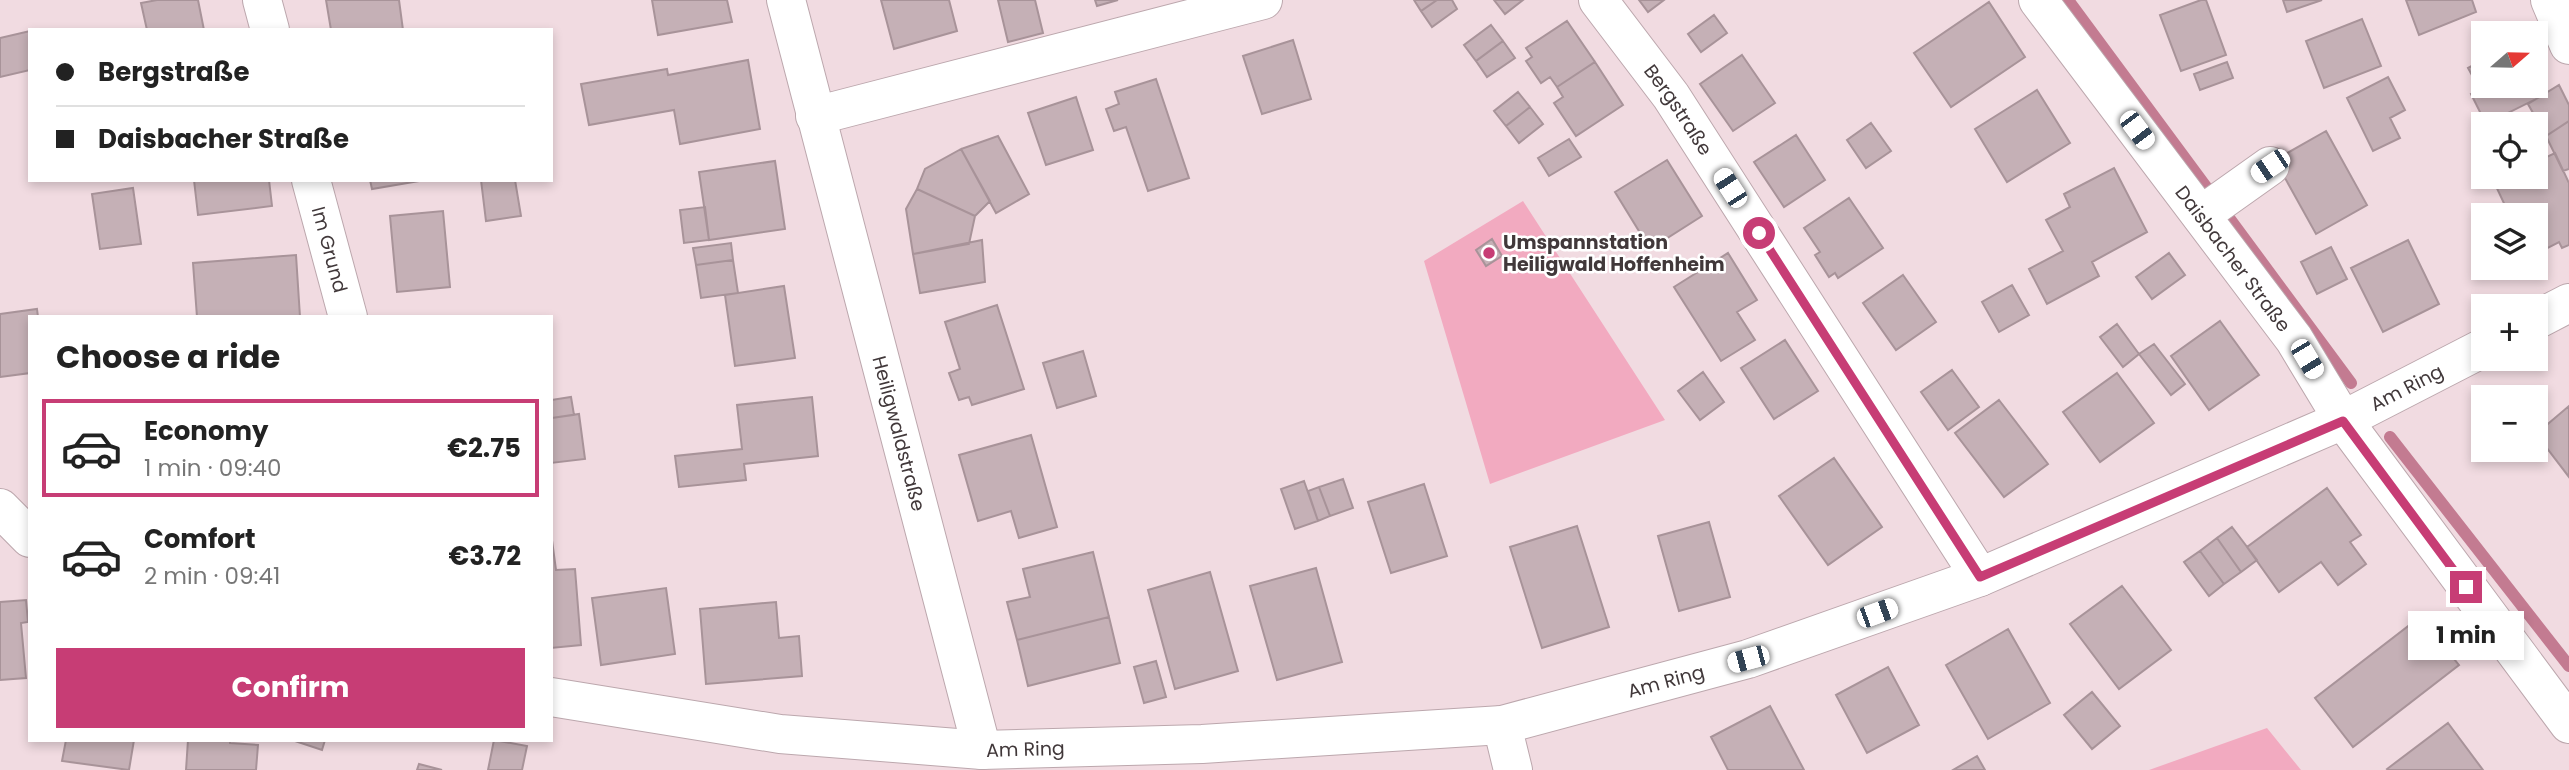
<!DOCTYPE html>
<meta charset="utf-8">
<style>
:root{--surface:#fff;--page:#f2f2f2;--text:#222;--muted:#767676;--line:#e0e0e0;--accent:#c73d75}
body{margin:0;font-family:Poppins,sans-serif;background:var(--page);color:var(--text);height:100vh;display:flex;flex-direction:column;font-size:26px;white-space:nowrap}
*{box-sizing:border-box;margin:0}
p{font-size:23px;color:var(--muted)}
.icon{flex:none;width:38px;height:38px;fill:none;stroke:currentColor;stroke-width:2;stroke-linecap:round;stroke-linejoin:round}
.map{position:relative;flex:1;overflow:hidden}
.details{position:absolute;left:28px;top:315px;width:525px;height:427px;display:flex;flex-direction:column;background:var(--surface);border-radius:0px;box-shadow:0 4px 10px #0003}
.details>*{flex:none}
.banner{position:absolute;left:28px;top:28px;width:525px;height:154px;border-radius:0px;box-shadow:0 4px 10px #0003;display:grid;align-content:center;height:154px;padding:0 28px;background:var(--surface)}
.needle{width:46px;rotate:70deg}
.buttons{position:absolute;left:2471px;top:21px;display:grid;gap:14px}
.buttons a{display:grid;place-items:center;width:77px;height:77px;border-radius:0px;background:var(--surface);box-shadow:0 4px 10px #0003;font-size:35px}
.end{position:absolute;width:32px;height:32px;margin:-16px;border:9px solid #c73d75;background:#fff;box-shadow:0 0 0 4px #fff}
.from{border-radius:50%}
.bubble{position:absolute;height:49px;border-radius:0px;background:var(--surface);box-shadow:0 4px 10px #0003;font-size:23px;font-weight:700;line-height:49px;text-align:center}
.car{position:absolute;width:21px;height:42px;margin:-21px -10px;border-radius:9px;box-shadow:0 0 5px 2px #0007;background:linear-gradient(#fff 24%,#345 0 40%,#fff 0 76%,#345 0 86%,#fff 0)}
.banner b{display:flex;align-items:center;gap:24px;height:66px;font-size:26px}
.banner b+b{border-top:2px solid var(--line)}
.banner i{width:18px;height:18px;background:var(--text)}
ul{padding:0;list-style:none}
li{display:flex;align-items:center;gap:21px;height:98px;margin:0 14px 10px;padding:0 14px;border:4px solid transparent;border-radius:0px}
li div{flex:1}
li b{display:block;font-size:26px}
li em{font-style:normal;font-weight:700}
li.active{border-color:var(--accent)}
li>.icon{width:63px;height:63px;stroke-width:1.5}
h2{padding:0 28px;font-size:32px;line-height:84px}
.primary-button{display:flex;gap:14px;margin-top:auto;padding:14px 28px}
.primary-button a{flex:1;height:80px;border-radius:0px;background:var(--accent);color:#fff;font-size:28px;font-weight:700;line-height:80px;text-align:center}
.map>svg:first-child{display:block}
</style>
<div class="map">
<svg width="2569" height="770" viewBox="0 0 2569 770">
<rect width="100%" height="100%" fill="#f1dbe1"/>
<path fill="#f2aac0" d="M1523 201 1665 420 1490 484 1424 261Z
M2267 728 2301 770H2149Z"/>
<g fill="none" stroke-linecap="round" stroke-linejoin="round">
<path stroke="#c37b91" stroke-width="12" d="M2068 0 2351 383
M2390 437 2569 666"/>
</g>
<path fill="#c5b0b6" stroke="#a89399" stroke-width="2" d="M157 0H198L204 30H147L141 3Z
M326 0H399L403 30H331Z
M652 0H727L732 22 658 35Z
M881 0H949L957 31 894 49Z
M998 0H1035L1043 33 1008 42Z
M1095 0H1118L1097 6Z
M1414 0H1437L1421 11Z
M1437 0H1452L1457 9 1432 27 1421 11Z
M1494 0H1523L1505 14Z
M1639 0H1664L1648 12Z
M2201 0H2206L2226 55 2181 71 2160 15Z
M2283 0H2322L2287 12Z
M2406 0H2472L2476 12 2419 35Z
M1989 2 2025 57 1951 107 1914 53Z
M1714 15 1727 33 1701 52 1688 34Z
M2362 19 2381 66 2324 88 2306 41Z
M1567 21 1595 62 1557 87 1550 77 1541 83 1526 61 1532 57 1526 48Z
M1491 25 1503 41 1476 61 1464 45Z
M30 31V70L0 77V38Z
M1293 40 1311 99 1262 114 1243 56Z
M1503 41 1515 58 1487 77 1476 61Z
M1742 55 1775 103 1733 131 1700 84Z
M748 60 760 129 680 144 674 110 589 125 581 84 667 69 668 75Z
M2483 60V86H2536V74L2546 94 2486 124 2471 94 2480 90 2468 68Z
M1595 62 1623 105 1576 136 1554 103 1563 97 1557 87Z
M2227 62 2233 78 2200 90 2194 74Z
M2388 77 2405 110 2390 118 2400 138 2373 151 2347 98Z
M1156 79 1189 178 1148 191 1126 127 1114 131 1106 109 1119 104 1115 92Z
M2559 85 2569 105V121L2546 136 2528 104Z
M2037 90 2070 143 2007 182 1975 129Z
M1518 92 1530 107 1506 126 1494 111Z
M1076 97 1093 150 1046 165 1028 113Z
M1530 107 1543 124 1519 143 1506 126Z
M2569 121V169L2563 171 2546 136Z
M1871 123 1891 151 1866 168 1847 140Z
M2326 131 2367 205 2316 234 2275 160Z
M1796 135 1825 180 1784 207 1754 162Z
M998 136 1029 194 996 213 961 149Z
M1569 139 1581 157 1549 176 1538 158Z
M961 149 990 201 975 216 917 189 925 169Z
M2555 153 2569 183V245L2562 248 2559 242 2536 254V215H2521L2519 210 2509 214 2494 182 2505 177H2536V162Z
M1667 160 1702 216 1650 249 1615 192Z
M775 161 785 229 709 240 699 172Z
M2114 168 2147 232 2092 262 2099 276 2047 304 2029 269 2063 251 2046 220 2070 207 2064 194Z
M194 180H269L272 206 198 215Z
M370 180H425L372 189Z
M481 180H515L521 216 486 221Z
M133 188 141 244 100 249 92 194Z
M917 189 975 216 969 244 913 254 906 209Z
M1849 198 1883 248 1838 278 1835 273 1829 277 1815 255 1820 252 1804 228Z
M705 207 709 240 684 243 680 210Z
M443 211 450 287 397 292 390 216Z
M1492 239 1502 256 1486 266 1476 250Z
M982 240 985 282 920 293 913 254Z
M2408 240 2439 304 2383 332 2351 268Z
M731 243 733 260 696 265 693 248Z
M2331 247 2347 279 2317 294 2301 262Z
M1728 253 1757 300 1737 312 1755 340 1721 361 1674 287Z
M2169 253 2185 275 2152 299 2136 277Z
M296 255 300 317H197L193 263Z
M733 260 738 293 701 298 696 265Z
M1903 275 1936 322 1896 350 1863 303Z
M2012 285 2029 315 1999 332 1982 302Z
M784 286 795 358 735 366 725 295Z
M997 305 1024 389 972 405 969 397 959 400 949 373 960 369 945 322Z
M37 309 38 317H30V373L0 377V314Z
M2220 321 2259 375 2209 410 2171 356Z
M2117 324 2139 354 2123 367 2100 337Z
M1785 340 1818 391 1774 419 1741 368Z
M2154 344 2185 384 2171 395 2139 354Z
M1083 351 1096 396 1057 408 1043 363Z
M1952 370 1979 407 1948 430 1921 392Z
M1703 372 1724 402 1700 420 1678 391Z
M2117 373 2154 423 2100 462 2063 412Z
M571 397 574 415 551 418V400Z
M812 397 818 456 744 464 746 480 679 487 675 456 742 449 737 405Z
M1999 400 2048 464 2004 497 1955 433Z
M2569 406V477L2536 434Z
M579 414 585 459 551 463V418Z
M1031 435 1057 527 1019 538 1011 511 978 521 959 455Z
M1834 458 1882 527 1828 565 1779 496Z
M1343 479 1353 508 1330 516 1319 487Z
M1304 481 1318 521 1295 529 1281 489Z
M1424 484 1447 556 1391 573 1368 502Z
M1319 487 1330 516 1318 521 1308 491Z
M2327 488 2361 535 2350 542 2366 564 2338 585 2321 562 2279 592 2247 547Z
M1709 522 1730 597 1679 611 1658 536Z
M1577 526 1609 627 1542 648 1510 547Z
M2232 527 2257 560 2241 572 2217 538Z
M551 533 556 570 575 569 581 645 551 648Z
M2217 538 2241 572 2224 584 2200 551Z
M2200 551 2224 584 2209 596 2184 562Z
M1093 552 1109 617 1017 640 1007 602 1030 597 1023 569Z
M1316 568 1342 662 1277 680 1250 586Z
M1210 572 1238 671 1175 689 1148 590Z
M2122 586 2171 650 2119 689 2070 624Z
M666 588 675 654 601 665 592 598Z
M26 600 28 622 21 623 26 678 0 680V602Z
M776 602 779 638 799 636 802 676 706 684 700 609Z
M1109 617 1120 663 1028 686 1017 640Z
M2420 617 2459 665 2353 747 2315 698Z
M2008 629 2050 703 1988 739 1946 665Z
M1156 661 1166 697 1144 703 1134 667Z
M1888 667 1919 725 1867 753 1836 695Z
M2092 692 2120 726 2092 749 2064 715Z
M1770 706 1804 770H1728L1711 737Z
M2448 723 2483 770H2388L2387 769Z
M66 740H134L129 770 62 761Z
M188 740H230V743L258 745 256 770H186Z
M292 740H325L322 750Z
M494 740 527 746 522 770H488Z
M1977 756 1985 770H1953Z
M419 764 442 770H417Z"/>
<g fill="none" stroke-linecap="round" stroke-linejoin="round">
<g stroke="#bca7ad" stroke-width="40">
<g id="minor">
<path d="M262 0 270 30"/>
<path id="s1" d="M786 0 982 750"/>
<path id="s2" d="M1598 0 1671 96 1980 577"/>
<path id="s3" d="M2038 0 2294 339 2343 420 2569 724"/>
<path d="M2550 0 2569 45"/>
<path d="M815 116 1263 0"/>
<path id="s4" d="M311 180 348 317"/>
<path d="M2201 215 2270 166"/>
<path d="M2536 320 2569 303"/>
<path d="M0 508 30 538"/>
<path id="s5" d="M551 697 780 734 982 750 1202 744 1502 725 1748 659 1980 577 2343 420 2483 348"/>
<path d="M1502 725 1513 770"/>
</g>
</g>
<use href="#minor" stroke="#fff" stroke-width="38"/>
</g>
<g fill="none" stroke-linecap="round" stroke-linejoin="round">
<path stroke="#c73d75" stroke-width="9" d="M1759 233 1980 577 2343 421 2466 587"/>
</g>
<circle fill="#c73d75" stroke="#fff" stroke-width="2.5" cx="1489" cy="253" r="7"/>
<g text-anchor="middle" stroke-width="5" stroke-linejoin="round" paint-order="stroke">
<g font-size="19" fill="#41383a" stroke="#fff">
<text dy="7" stroke="none"><textPath href="#s2" startOffset="136">Bergstraße</textPath></text>
<text dy="7" stroke="none"><textPath href="#s4" startOffset="72">Im Grund</textPath></text>
<text dy="7" stroke="none"><textPath href="#s3" startOffset="324">Daisbacher Straße</textPath></text>
<text dy="7" stroke="none"><textPath href="#s5" startOffset="1923">Am Ring</textPath></text>
<text dy="7" stroke="none"><textPath href="#s1" startOffset="448">Heiligwaldstraße</textPath></text>
<text dy="7" stroke="none"><textPath href="#s5" startOffset="1125">Am Ring</textPath></text>
<text dy="7" stroke="none"><textPath href="#s5" startOffset="478">Am Ring</textPath></text>
</g>
<g font-size="19" font-weight="bold" fill="#41383a" stroke="#fff" text-anchor="start">
<text x="1503" y="249">Umspannstation<tspan x="1503" dy="22">Heiligwald Hoffenheim</tspan></text>
</g>
</g>
</svg>
<div class="buttons">
<a><svg class="needle" viewBox="-14 -14 28 28"><path d="M0-13l5 13h-10z" fill="#e53935"/><path d="M0 13l5-13h-10z" fill="#767676"/></svg></a>
<a><svg class="icon" aria-label="locate" viewBox="0 0 24 24"><circle cx="12" cy="12" r="6"/><path d="M12 2v4M12 18v4M2 12h4M18 12h4"/></svg></a>
<a><svg class="icon" aria-label="layers" viewBox="0 0 24 24"><path d="M12 4l9 5-9 5-9-5zM3 14l9 5 9-5"/></svg></a>
<a>+</a>
<a>−</a>
</div>
<i class="end from" style="left:1759px;top:233px"></i>
<i class="end" style="left:2466px;top:587px"></i>
<div class="bubble" style="left:2408px;top:611px;width:116px">1 min</div>
<i class="car" style="left:2137px;top:130px;rotate:143deg"></i>
<i class="car" style="left:2270px;top:166px;rotate:236deg"></i>
<i class="car" style="left:1730px;top:188px;rotate:327deg"></i>
<i class="car" style="left:2307px;top:359px;rotate:149deg"></i>
<i class="car" style="left:1877px;top:613px;rotate:70deg"></i>
<i class="car" style="left:1748px;top:659px;rotate:255deg"></i>
<div class="banner">
<b><i class="from"></i>Bergstraße</b>
<b><i></i>Daisbacher Straße</b>
</div>
<section class="details">
<h2>Choose a ride</h2>
<ul>
<li class="active"><svg class="icon" aria-label="car" viewBox="0 0 24 24"><path d="M5 17H2v-5l4-1 3-4h7l3 4 3 1v5h-3M9 17h6M6 11h13"/><circle cx="7" cy="17" r="2"/><circle cx="17" cy="17" r="2"/></svg><div><b>Economy</b><p>1 min · 09:40</p></div><em>€2.75</em></li>
<li><svg class="icon" aria-label="car" viewBox="0 0 24 24"><path d="M5 17H2v-5l4-1 3-4h7l3 4 3 1v5h-3M9 17h6M6 11h13"/><circle cx="7" cy="17" r="2"/><circle cx="17" cy="17" r="2"/></svg><div><b>Comfort</b><p>2 min · 09:41</p></div><em>€3.72</em></li>
</ul>
<div class="primary-button"><a>Confirm</a></div>
</section>
</div>
